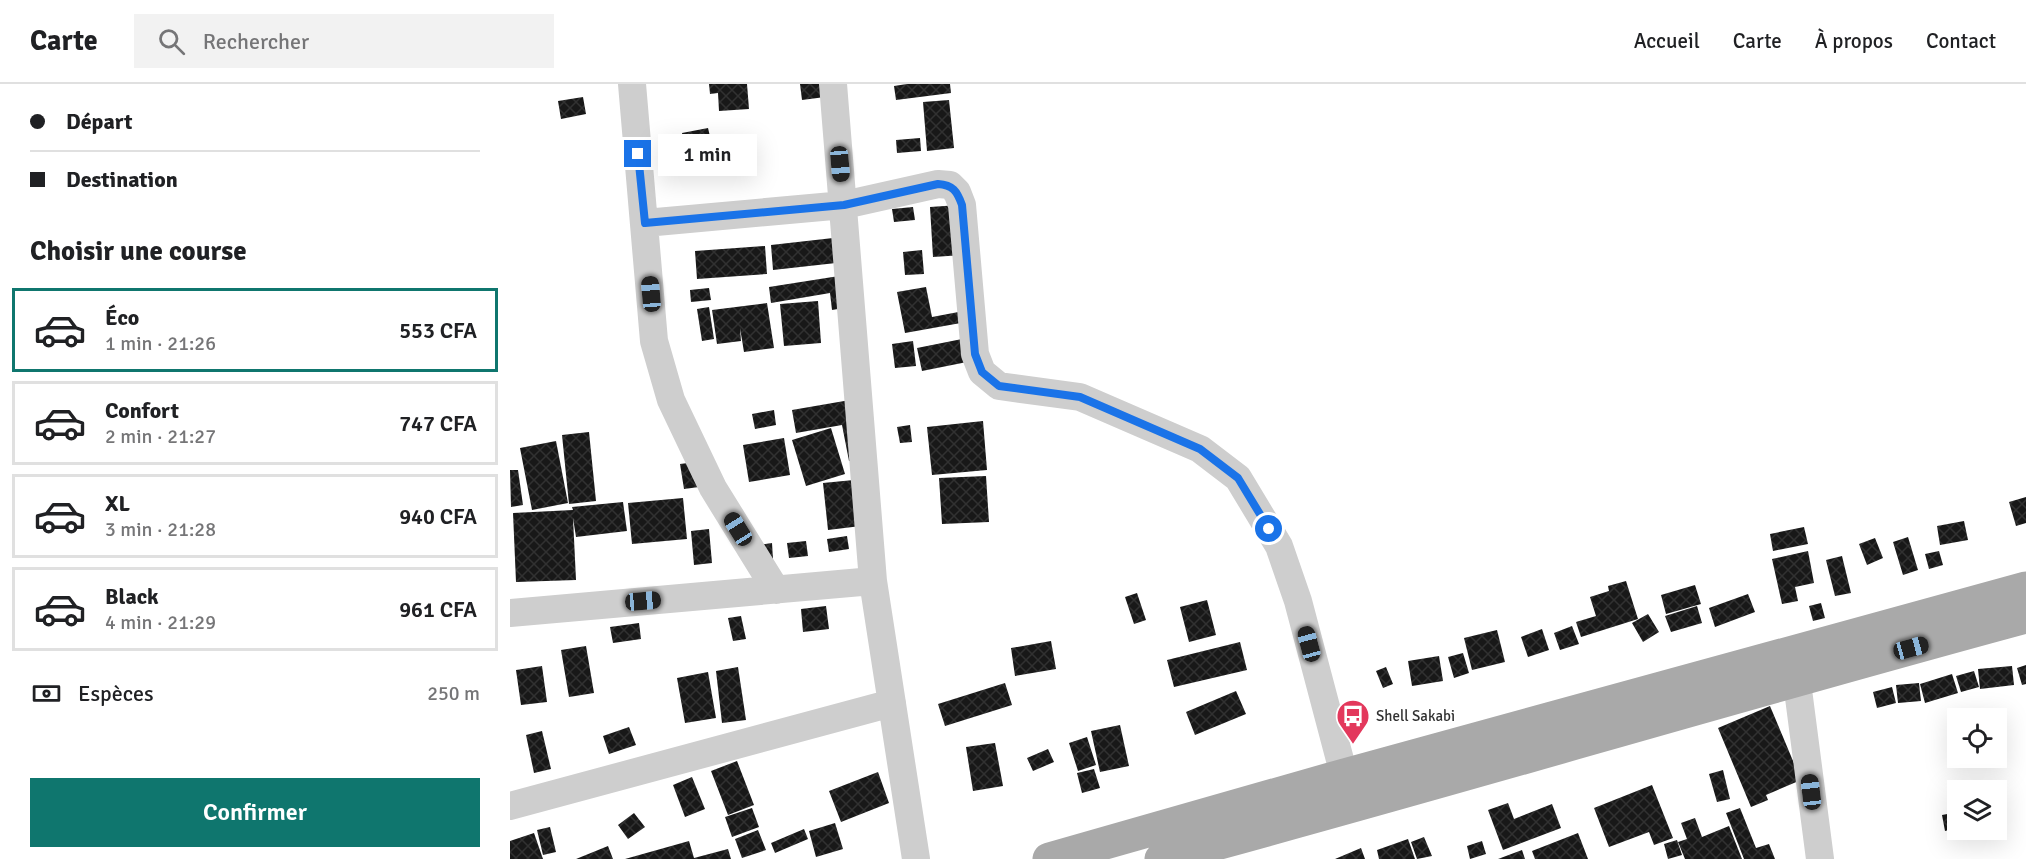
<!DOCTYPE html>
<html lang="fr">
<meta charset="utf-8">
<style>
:root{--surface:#fff;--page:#f2f2f2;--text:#202124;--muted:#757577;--line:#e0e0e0;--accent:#0f766e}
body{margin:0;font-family:Signika,sans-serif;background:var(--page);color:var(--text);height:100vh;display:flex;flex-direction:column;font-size:22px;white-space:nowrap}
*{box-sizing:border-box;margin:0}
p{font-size:20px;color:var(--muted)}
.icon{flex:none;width:33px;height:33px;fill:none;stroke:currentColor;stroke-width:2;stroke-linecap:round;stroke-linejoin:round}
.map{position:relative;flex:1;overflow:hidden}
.sheet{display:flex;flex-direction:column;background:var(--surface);width:510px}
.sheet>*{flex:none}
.banner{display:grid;align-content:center;height:132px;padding:0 30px;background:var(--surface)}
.tools{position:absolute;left:1437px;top:624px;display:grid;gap:12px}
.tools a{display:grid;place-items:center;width:60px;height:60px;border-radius:0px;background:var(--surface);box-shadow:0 6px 24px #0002;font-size:30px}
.end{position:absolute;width:27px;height:27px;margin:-14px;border:8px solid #1a73e8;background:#fff;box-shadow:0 0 0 3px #fff}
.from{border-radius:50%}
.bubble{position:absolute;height:42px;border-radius:0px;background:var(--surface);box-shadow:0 6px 24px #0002;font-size:20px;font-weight:600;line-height:42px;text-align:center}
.car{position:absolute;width:18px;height:36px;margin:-18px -9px;border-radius:8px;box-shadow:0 0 4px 2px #0007;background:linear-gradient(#222 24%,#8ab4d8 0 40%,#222 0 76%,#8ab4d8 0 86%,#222 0)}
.banner b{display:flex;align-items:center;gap:21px;height:57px;font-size:22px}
.banner b+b{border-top:2px solid var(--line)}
.banner i{width:15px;height:15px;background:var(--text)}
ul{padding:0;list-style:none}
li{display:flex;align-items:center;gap:18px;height:84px;margin:0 12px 9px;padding:0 18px;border:3px solid var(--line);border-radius:0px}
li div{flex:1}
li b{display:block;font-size:22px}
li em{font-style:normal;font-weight:600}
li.on{border-color:var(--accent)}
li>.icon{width:54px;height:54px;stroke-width:1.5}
h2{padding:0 30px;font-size:27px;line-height:72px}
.pay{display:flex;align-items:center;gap:15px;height:66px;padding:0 30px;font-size:22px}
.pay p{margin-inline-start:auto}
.primary-button{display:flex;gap:12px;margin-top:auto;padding:12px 30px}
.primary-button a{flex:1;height:69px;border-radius:0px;background:var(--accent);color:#fff;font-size:24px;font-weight:600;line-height:69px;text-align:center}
header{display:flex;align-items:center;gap:36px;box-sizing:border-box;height:84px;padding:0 30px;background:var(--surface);border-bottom:2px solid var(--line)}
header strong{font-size:28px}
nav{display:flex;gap:33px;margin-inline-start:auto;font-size:21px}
.search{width:420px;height:54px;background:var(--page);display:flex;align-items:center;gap:15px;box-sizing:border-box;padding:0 21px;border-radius:0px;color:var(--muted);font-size:22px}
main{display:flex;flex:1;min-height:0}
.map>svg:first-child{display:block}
</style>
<header>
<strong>Carte</strong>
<div class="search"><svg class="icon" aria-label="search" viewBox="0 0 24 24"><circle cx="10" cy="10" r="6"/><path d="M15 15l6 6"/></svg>Rechercher</div>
<nav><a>Accueil</a><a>Carte</a><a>À propos</a><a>Contact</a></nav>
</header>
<main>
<section class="sheet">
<div class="banner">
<b><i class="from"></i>Départ</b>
<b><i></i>Destination</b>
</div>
<h2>Choisir une course</h2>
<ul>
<li class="on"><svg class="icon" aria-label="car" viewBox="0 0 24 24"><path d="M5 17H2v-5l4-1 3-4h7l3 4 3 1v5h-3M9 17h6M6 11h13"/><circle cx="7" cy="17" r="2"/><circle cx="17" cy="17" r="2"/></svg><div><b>Éco</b><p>1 min · 21:26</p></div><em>553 CFA</em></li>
<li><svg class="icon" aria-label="car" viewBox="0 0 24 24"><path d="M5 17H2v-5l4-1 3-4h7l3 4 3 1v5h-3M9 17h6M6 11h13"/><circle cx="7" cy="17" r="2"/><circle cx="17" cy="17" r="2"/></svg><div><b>Confort</b><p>2 min · 21:27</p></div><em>747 CFA</em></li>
<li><svg class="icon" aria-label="car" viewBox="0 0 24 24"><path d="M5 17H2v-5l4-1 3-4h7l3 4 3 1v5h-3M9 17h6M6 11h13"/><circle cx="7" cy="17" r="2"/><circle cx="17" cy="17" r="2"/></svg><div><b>XL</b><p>3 min · 21:28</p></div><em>940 CFA</em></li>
<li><svg class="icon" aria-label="car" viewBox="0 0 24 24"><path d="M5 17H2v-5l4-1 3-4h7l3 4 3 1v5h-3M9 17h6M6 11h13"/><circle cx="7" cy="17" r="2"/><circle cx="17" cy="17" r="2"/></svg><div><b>Black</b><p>4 min · 21:29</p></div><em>961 CFA</em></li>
</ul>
<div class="pay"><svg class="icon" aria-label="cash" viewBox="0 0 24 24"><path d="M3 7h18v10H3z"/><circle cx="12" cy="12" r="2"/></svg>Espèces<p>250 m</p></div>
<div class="primary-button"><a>Confirmer</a></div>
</section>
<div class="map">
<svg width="1516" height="775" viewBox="0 0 1516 775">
<defs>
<pattern id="building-cross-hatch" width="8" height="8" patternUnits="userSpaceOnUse" patternTransform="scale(1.5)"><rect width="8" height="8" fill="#181818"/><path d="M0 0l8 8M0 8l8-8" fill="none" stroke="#313131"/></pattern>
</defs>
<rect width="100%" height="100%" fill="#fff"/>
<path fill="url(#building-cross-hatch)" d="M199 0H237L239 25 209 27 208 9 200 10Z
M290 0H313L315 13 292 16Z
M397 0H440L441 9 386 16 384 2Z
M73 13 76 30 51 35 48 17Z
M439 16 444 64 417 67 413 18Z
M198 44 202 61 175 66 172 49Z
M410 54 411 67 387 69 386 56Z
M449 121 453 171 423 173 420 123Z
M403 123 405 136 384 138 382 125Z
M332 153 335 178 263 186 261 161Z
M255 162 257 190 187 195 185 167Z
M412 166 414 190 395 191 393 168Z
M329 192 334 224 322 226 320 209 261 219 259 203Z
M416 203 422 233 459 226 462 237 395 249 387 208Z
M199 204 201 216 181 218 180 206Z
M308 217 311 259 274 262 270 220Z
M257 219 264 264 234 268 230 244 231 257 207 260 202 226Z
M199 223 204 255 192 257 187 225Z
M462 253 467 276 412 287 407 264Z
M403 257 406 282 385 284 382 260Z
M340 316 351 375 339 377 332 341 286 349 282 326Z
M264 326 266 341 245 345 242 330Z
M473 337 477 386 422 391 417 343Z
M400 341 402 358 390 359 387 343Z
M321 344 335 390 296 402 282 356Z
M79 348 86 417 59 420 52 351Z
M274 354 280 391 239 398 233 361Z
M46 357 58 419 22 426 10 364Z
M185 378 189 403 174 405 170 380Z
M0 386H8L13 421 1 423Z
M476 392 479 438 432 440 429 394Z
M354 395 359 441 318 446 313 399Z
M1516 413V439L1506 442 1499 418Z
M173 414 177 455 122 460 118 419Z
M113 418 117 447 66 453 63 434 66 496 6 498 3 429 63 426 62 423Z
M1454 437 1458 456 1430 461 1427 442Z
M1294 443 1298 460 1263 467 1260 450Z
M199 445 202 479 184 481 181 447Z
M337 452 339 465 319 468 317 455Z
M1398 453 1408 486 1393 491 1383 458Z
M1365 454 1373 474 1357 481 1349 460Z
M296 457 298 472 279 474 277 459Z
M262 459 263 475 245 477 243 462Z
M1298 467 1304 499 1285 503 1288 517 1272 520 1262 475Z
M1429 467 1433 481 1419 485 1415 470Z
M1332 472 1341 509 1325 512 1316 476Z
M1116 497 1128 535 1071 553 1066 538 1086 532 1080 513 1099 507 1098 502Z
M1185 501 1191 520 1156 530 1151 511Z
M627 509 636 536 624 540 615 513Z
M1238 510 1245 528 1205 543 1199 524Z
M697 516 706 551 679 558 670 523Z
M1311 519 1315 534 1303 537 1299 522Z
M316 522 319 545 293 548 291 525Z
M1187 522 1192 539 1161 548 1155 532Z
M1138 530 1149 548 1133 558 1122 539Z
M231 532 236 555 223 557 218 534Z
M129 539 131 555 103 559 100 543Z
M1062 542 1069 560 1050 566 1044 549Z
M1032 545 1039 566 1018 573 1011 553Z
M987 546 995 578 962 586 954 554Z
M541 557 546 585 505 592 501 564Z
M730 558 737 586 664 603 657 576Z
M76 562 84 609 59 613 51 566Z
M953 569 959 589 944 594 938 573Z
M929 572 933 597 902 602 898 577Z
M1516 581V600L1512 601 1507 584Z
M32 582 37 618 11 621 6 586Z
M1502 582 1504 601 1470 605 1468 585Z
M228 583 236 636 212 639 206 587Z
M876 583 883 600 873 604 866 587Z
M1464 587 1469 603 1451 608 1446 592Z
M198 588 206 634 175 639 167 594Z
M1442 590 1448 609 1415 619 1410 600Z
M495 599 502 621 435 642 428 620Z
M1409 599 1411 617 1388 619 1386 601Z
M1382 603 1386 619 1367 624 1363 608Z
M726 607 736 630 685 651 676 628Z
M1260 622 1291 696 1256 711 1258 716 1241 723 1208 644Z
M610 641 619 682 590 688 581 647Z
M119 643 126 661 99 670 93 652Z
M32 647 41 685 24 689 16 651Z
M577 653 586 681 568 687 559 659Z
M485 659 493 702 463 707 456 663Z
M538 665 544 678 523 687 517 674Z
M227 677 244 721 218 731 201 687Z
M584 685 590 704 572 709 567 689Z
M1213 686 1220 715 1207 718 1199 690Z
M368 688 379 719 331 738 319 707Z
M182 693 195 725 175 733 163 701Z
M1142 701 1163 754 1144 761 1139 748 1099 763 1084 724Z
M998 719 1004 735 1042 720 1051 744 993 766 978 726Z
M242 724 249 743 222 753 215 733Z
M1230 724 1246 764 1259 760 1265 775H1234L1216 729Z
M1448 728V744L1435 747 1432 731Z
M124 729 135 743 118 755 108 741Z
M1185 734 1192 753 1219 742 1232 775H1175L1168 758 1177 755 1171 739Z
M325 739 333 765 306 773 299 747Z
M40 743 46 768 33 771 27 746Z
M294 745 298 755 265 769 261 759Z
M248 746 256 766 232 774 225 755Z
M24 749 33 775H0V757Z
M1068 749 1078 775H1025L1022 767Z
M914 753 922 772 907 775 901 758Z
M898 755 905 775H869L867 766Z
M1167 756 1172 771 1158 775 1154 760Z
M179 757 184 774 218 765 221 775H115Z
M972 757 976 770 960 775 957 762Z
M98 762 103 775H66Z
M851 764 855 775H825Z
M1012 766 1015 775H988Z"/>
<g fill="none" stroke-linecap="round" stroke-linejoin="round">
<path stroke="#cecece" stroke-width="28" d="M122 0 144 257 161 316 203 404 266 506
M323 0 363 497 406 775
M135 139 334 121 428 100 440 101 447 108 452 121 465 270 472 288 489 302 570 313 690 365 728 394 769 462 788 517 834 691 837 712
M0 529 363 497
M1284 575 1310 775
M0 722 382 619"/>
<path stroke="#a9a9a9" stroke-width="33" d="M539 775 834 691 1516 504
M651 775C940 697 1227 611 1516 533"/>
</g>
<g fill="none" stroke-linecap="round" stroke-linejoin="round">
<path stroke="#1a73e8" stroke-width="8" d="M128 70 135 139 334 121 428 100C443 101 447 107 452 121L465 270 472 288 489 302 570 313 690 365 728 394 759 445"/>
</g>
<defs>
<g id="bus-pin" transform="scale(1.725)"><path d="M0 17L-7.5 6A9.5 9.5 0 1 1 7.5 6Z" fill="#e3385c" stroke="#fff"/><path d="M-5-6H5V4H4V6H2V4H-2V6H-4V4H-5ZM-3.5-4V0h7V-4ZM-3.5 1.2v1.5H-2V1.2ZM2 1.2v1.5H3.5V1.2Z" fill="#fff"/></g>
</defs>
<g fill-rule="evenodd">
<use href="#bus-pin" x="843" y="632"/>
</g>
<g text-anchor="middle" stroke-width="6" stroke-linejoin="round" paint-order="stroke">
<g font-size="15" fill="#313131" stroke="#fff" text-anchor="start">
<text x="866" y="637">Shell Sakabi</text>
</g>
</g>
</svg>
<div class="tools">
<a><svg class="icon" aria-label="locate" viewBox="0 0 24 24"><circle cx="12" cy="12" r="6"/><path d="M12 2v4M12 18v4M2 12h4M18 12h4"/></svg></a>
<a><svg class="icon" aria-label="layers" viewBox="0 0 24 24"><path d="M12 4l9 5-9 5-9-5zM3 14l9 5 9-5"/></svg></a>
</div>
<i class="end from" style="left:759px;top:445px"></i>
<i class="end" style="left:128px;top:70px"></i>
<div class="bubble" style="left:148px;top:50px;width:99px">1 min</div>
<i class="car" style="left:330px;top:80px;rotate:175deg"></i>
<i class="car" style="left:141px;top:210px;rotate:355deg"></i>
<i class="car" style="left:228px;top:445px;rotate:328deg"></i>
<i class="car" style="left:133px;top:517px;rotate:85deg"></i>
<i class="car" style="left:799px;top:560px;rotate:345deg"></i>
<i class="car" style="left:1401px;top:564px;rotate:75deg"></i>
<i class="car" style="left:1301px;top:708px;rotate:353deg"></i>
</div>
</main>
